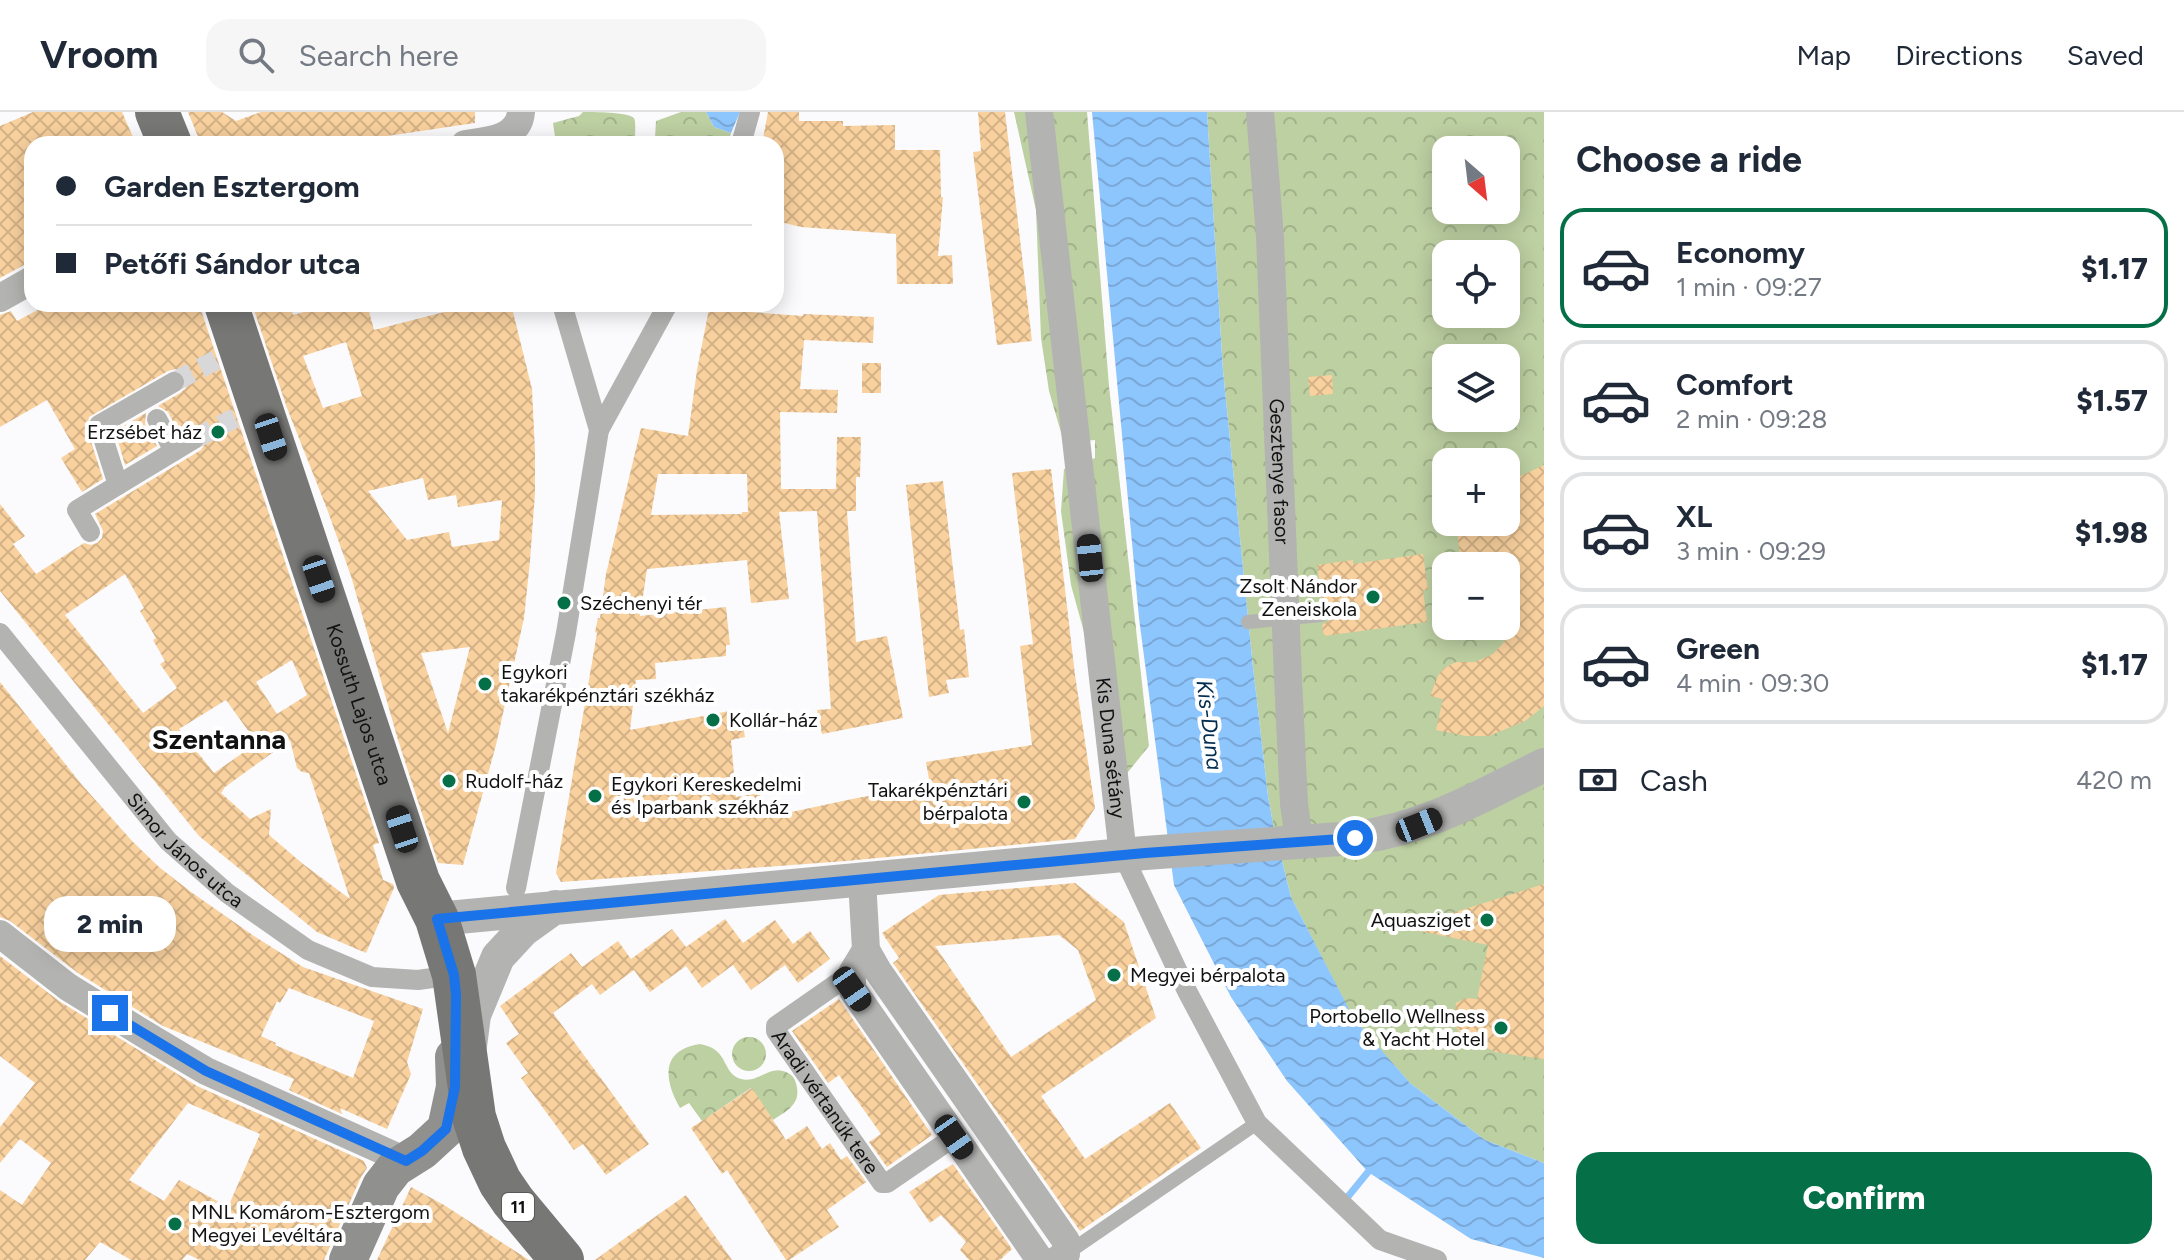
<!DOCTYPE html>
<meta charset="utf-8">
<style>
:root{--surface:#fff;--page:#f6f6f7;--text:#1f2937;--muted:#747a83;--line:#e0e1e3;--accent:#057048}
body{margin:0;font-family:Figtree,sans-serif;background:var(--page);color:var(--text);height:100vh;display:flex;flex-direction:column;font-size:30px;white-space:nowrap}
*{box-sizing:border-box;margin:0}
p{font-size:26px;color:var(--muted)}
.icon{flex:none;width:44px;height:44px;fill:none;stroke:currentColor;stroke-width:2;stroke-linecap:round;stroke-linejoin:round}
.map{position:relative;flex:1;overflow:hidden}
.side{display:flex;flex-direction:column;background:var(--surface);width:640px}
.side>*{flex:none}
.top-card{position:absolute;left:24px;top:24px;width:760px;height:176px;border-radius:24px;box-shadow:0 4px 20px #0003;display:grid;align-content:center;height:176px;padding:0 32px;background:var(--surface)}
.needle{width:52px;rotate:152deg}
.tools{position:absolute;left:1432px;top:24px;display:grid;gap:16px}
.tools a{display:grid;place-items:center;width:88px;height:88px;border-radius:16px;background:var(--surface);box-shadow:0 4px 20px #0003;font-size:40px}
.end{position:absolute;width:36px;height:36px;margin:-18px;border:10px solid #1a73e8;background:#fff;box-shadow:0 0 0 4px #fff}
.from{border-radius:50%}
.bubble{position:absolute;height:56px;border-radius:24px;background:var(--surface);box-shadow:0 4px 20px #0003;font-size:26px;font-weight:800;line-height:56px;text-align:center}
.car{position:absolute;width:24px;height:48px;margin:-24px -12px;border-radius:10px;box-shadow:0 0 6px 2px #0007;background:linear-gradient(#222 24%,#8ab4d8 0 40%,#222 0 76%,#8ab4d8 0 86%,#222 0)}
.top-card b{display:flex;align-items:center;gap:28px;height:76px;font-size:30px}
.top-card b+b{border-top:2px solid var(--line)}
.top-card i{width:20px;height:20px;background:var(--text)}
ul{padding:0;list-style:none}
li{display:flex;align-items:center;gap:24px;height:120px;margin:0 16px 12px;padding:0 16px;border:4px solid var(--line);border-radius:24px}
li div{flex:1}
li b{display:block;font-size:30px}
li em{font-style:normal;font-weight:800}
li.on{border-color:var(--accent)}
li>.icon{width:72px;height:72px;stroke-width:1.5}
h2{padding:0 32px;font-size:36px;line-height:96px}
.pay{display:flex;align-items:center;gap:20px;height:88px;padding:0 32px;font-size:30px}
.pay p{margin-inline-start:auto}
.button{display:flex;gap:16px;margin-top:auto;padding:16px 32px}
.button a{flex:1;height:92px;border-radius:24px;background:var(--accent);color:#fff;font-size:32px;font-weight:800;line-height:92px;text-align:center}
header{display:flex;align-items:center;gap:48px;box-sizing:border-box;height:112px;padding:0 40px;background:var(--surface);border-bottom:2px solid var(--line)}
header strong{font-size:38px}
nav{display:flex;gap:44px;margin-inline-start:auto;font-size:28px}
.search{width:560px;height:72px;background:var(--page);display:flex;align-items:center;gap:20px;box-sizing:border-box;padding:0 28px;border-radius:24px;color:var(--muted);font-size:30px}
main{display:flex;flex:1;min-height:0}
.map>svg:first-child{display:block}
</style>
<header>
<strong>Vroom</strong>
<div class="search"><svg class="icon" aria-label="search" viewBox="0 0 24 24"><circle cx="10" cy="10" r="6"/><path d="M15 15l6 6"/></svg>Search here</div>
<nav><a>Map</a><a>Directions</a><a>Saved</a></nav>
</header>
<main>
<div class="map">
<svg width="1544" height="1148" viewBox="0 0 1544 1148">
<defs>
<pattern id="park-crowns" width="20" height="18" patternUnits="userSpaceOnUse" patternTransform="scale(2)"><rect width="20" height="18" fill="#bdd0a2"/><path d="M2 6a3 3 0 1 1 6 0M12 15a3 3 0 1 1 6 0" fill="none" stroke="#a1b28a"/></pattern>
<pattern id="water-waves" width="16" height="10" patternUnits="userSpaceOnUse" patternTransform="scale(2)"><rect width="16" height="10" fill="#8dc5fd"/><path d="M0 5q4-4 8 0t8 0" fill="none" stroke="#79a8d8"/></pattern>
<pattern id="building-cross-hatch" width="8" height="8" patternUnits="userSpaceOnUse" patternTransform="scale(2)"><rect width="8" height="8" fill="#f9d19e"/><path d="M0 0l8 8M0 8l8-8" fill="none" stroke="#d4b287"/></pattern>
</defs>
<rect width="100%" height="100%" fill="#fbfbfd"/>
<path fill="url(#park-crowns)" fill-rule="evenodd" d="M583 0C593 0 628 0 634 6 636 10 635 21 635 26L621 32H556L553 11 579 4Z
M681 0H706L714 15 731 21 728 32H665L655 26 656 9Z
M1014 0H1087L1109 274 1149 634 1124 665 1071 473 1061 399 1064 357 1095 346V328L1064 331 1049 279 1041 226 1036 98Z
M1207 0H1544V1051L1485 1028 1410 971 1354 908 1291 785 1274 717 1268 684 1253 555 1223 259ZM1446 38H1506V98H1446ZM1446 142H1506V202H1446ZM1446 246H1506V306H1446ZM1446 350H1506V410H1446ZM1446 454H1506V514H1446Z
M732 942a17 17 0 1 1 34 0a17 17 0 1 1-34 0Z
M700 932C730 937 721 961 741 967 759 972 770 951 788 961 794 964 796 969 797 976 800 993 785 1000 773 1008L751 976 702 1009 689 991 680 996C664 968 660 938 700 932Z"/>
<path fill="url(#water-waves)" d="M706 0H740L731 21 714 15Z
M1092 0H1207L1223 259 1253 555 1268 684 1274 717 1291 785 1354 907 1410 971 1485 1028 1544 1051V1146L1471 1127 1368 1060 1287 969 1231 885 1174 773 1139 506Z"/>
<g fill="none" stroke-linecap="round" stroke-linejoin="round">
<path stroke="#8dc5fd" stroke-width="7" d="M1346 1087 1368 1060"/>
</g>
<path fill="url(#building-cross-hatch)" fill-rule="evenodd" d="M33 0H122L136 32H32V151L24 153 0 166V14Z
M188 0H222L236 9 261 0H475V11L333 32H201Z
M768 0H799V9H843V14L895 13V38H940L941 85H943L938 144 952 143 953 172H897L896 122 801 115 776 109V32H762Z
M978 0H1005L1032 229 997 233 973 40 981 39Z
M49 192H199L379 731 373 733 383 768 393 772 394 776 366 841 317 820 199 724 0 479V392L25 424 13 432 36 462 84 431 91 433 97 431 102 426 103 419 95 402 201 338 207 328 205 320 194 314 179 321 168 300 158 294 180 281 186 276V264L181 259 175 257 168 259 89 305 87 317 103 367 82 380 61 346 75 337 47 288 0 315V203L11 199 17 209ZM125 462 144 496 140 499 156 526 153 528 165 549 160 552 177 576 143 601 65 503ZM292 548 307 583 277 602 256 570ZM226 588 257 631 214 661 179 617ZM290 628 297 656 302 660 309 661 350 787 303 752 269 723 271 697 250 707 221 681 225 675Z
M252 192H290L293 203 333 192H367L374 218 448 199 447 192H511L532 277 535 340V381L530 449 524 506 496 633 463 753 438 751 398 628 351 464 327 397 287 296ZM346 230 362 284 323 296 303 244ZM423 366 428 388 456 383 458 395 502 388 499 428 452 435 449 420 407 428 368 379ZM470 535 448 621 421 541Z
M710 192H738L737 199 803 204V202L874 205 873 231 804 228 800 277 838 278 837 301 780 300 781 377H836L837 325H861L860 365H856V399H847L856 530 887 524 903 606 822 622 817 598 831 597 817 399 779 400 789 487 751 491 747 448 647 457 640 504 726 495 730 533H726V544L655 551 656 567 636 568 630 618 740 597 745 625 731 628 736 685 760 681 763 706 857 686 930 673 926 650 1032 633 1020 534 1033 532 1012 361 1051 357 1075 563 1095 696 1075 727 846 749 561 770 556 761 597 521 595 520 598 506H600L606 462 641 316 688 324 697 258ZM658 362H747L748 400H742V402L651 403Z
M862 251H881V281H862Z
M1332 263 1333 282 1310 284 1308 265Z
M146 301 145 312 157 334 125 353 115 319Z
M1544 353V594L1525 609 1489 624H1466L1436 618 1443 587 1430 584 1438 564 1444 556 1456 550H1475L1493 542 1508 526 1514 500 1506 498V454H1461L1456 410H1506V371Z
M943 369 960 518 964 517 969 565 946 568 949 581 929 585 906 373Z
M1423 442 1428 478H1423L1427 510 1324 524 1322 513 1330 508 1331 501 1326 494 1320 493H1323L1317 453 1353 448V452Z
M0 570 82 673 133 730 159 755 191 780 254 824 303 855 423 897 407 950 411 962 387 1017 340 996 342 1002 289 978 294 967 163 914 78 861 10 809 0 805ZM289 876 374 909 353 966 275 933 276 931 261 924 277 889 280 891Z
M1075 771 1124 810 1156 906 1041 984 1085 1047 1170 991 1201 1036 1080 1119 893 851 899 846 882 821 939 783ZM1059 823 1078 838 1096 888 1011 945 935 834Z
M1544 772V947L1495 940 1460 922 1454 910 1456 891 1466 886 1477 887 1488 833 1405 816Z
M725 807 743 831 775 808 793 832 810 819 830 847 798 871 785 853 751 878 733 853 702 876 686 854 650 880 634 858 600 883 592 872 553 901 649 1032 606 1063 583 1032 574 1038 521 966 528 961 506 931 519 922 500 894 571 841 582 855 618 829 631 847 672 817 686 835Z
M0 844 59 889 197 974 364 1049 367 1056 361 1065 324 1148H200L187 1142 182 1148H131L100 1130 85 1148H0V1078L22 1093 51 1051 20 1027 0 1051V1015L35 971 0 944ZM188 991 260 1022 228 1095 179 1068 164 1089 129 1068Z
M839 887 932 1023 887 1055 869 1030 881 1022 839 963 828 971 792 919Z
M752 976 786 1028 807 1014 822 1037 830 1031 841 1048 847 1044 866 1070 827 1098 839 1115 789 1148H786L727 1058 722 1062 691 1016Z
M953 1052 1012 1137 1000 1148H969L960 1138 966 1130 941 1103 930 1111 909 1080Z
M411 1075 444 1093 529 1148H377Z
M686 1083 732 1148H595L628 1124Z"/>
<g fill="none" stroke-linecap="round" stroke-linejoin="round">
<path stroke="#d8d8da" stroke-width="20" stroke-dasharray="20 10" stroke-linecap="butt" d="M174 270 216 248
M194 327 235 306"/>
<path stroke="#b3b3b2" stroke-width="14" d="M1248 510 1321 503
M1066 1142 1257 1011"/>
<g stroke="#b3b3b2" stroke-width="20">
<path d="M741 32 750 0"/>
<path d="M174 270 99 313 118 373 194 327"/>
<path d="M157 307 174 339"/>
<path d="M599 318 668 192"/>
<path d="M90 420 77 398 118 373"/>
<path id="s1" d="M0 521 168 729 227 781 308 838 372 865 418 868 454 863"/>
<path d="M1123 743 1187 879 1257 1011 1380 1128 1437 1148"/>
<path d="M516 776 566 521 599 318 562 192"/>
<path id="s2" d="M852 861 776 914V919L882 1071H887L954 1025"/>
</g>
<g stroke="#b3b3b2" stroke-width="28">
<path id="s3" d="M1039 0 1123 743"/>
<path id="s4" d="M1260 0 1270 125 1288 566 1294 692 1298 720"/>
<path d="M465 32C487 29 519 27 521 0"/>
<path d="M0 186 32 168"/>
<path d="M862 768 866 838 878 859 1066 1129V1142L1057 1148"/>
<path d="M0 822 68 875 149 925 206 959 406 1049"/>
<path d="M866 838 852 861V877L1040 1148"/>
</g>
<path stroke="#b3b3b2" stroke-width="34" d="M437 807 1145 741 1355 726C1428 716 1479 685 1544 653
M470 934 474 903 498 845 523 818 555 795"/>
<path stroke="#90908f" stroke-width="38" d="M348 1148 381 1074 395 1056 422 1039 446 1017 455 975 454 945"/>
<g stroke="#777776" stroke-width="44">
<path d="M157 0 170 32"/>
<path id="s5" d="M226 192 418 769 437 807 454 863 474 1005 484 1036 500 1070 513 1089 562 1148"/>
</g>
</g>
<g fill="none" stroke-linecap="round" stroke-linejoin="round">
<path stroke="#1a73e8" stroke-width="10" d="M110 901 206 959 406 1049 422 1039 446 1017 455 975 456 883 454 863 437 807 1145 741 1355 726"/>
</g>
<g fill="#057048" stroke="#fff" stroke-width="3">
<circle cx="218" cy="320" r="8"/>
<circle cx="1373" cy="485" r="8"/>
<circle cx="564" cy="491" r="8"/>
<circle cx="485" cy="572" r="8"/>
<circle cx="713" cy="608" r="8"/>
<circle cx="449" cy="669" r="8"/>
<circle cx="595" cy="684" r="8"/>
<circle cx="1024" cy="690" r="8"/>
<circle cx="1487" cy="808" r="8"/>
<circle cx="1114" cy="863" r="8"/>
<circle cx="1501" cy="916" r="8"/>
<circle cx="175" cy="1112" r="8"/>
</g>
<g text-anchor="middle" stroke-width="8" stroke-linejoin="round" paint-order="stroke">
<rect fill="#fff" stroke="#595959" stroke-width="2" x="502" y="1081" width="32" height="28" rx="6"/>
<g font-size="18" font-weight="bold" fill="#121212">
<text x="518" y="1101">11</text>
</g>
<g font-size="20" fill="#121212" stroke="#fff" text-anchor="start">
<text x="202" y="327" text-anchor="end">Erzsébet ház</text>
<text x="1357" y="481" text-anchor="end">Zsolt Nándor<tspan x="1357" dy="23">Zeneiskola</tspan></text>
<text x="580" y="498">Széchenyi tér</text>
<text x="501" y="567">Egykori<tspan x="501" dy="23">takarékpénztári székház</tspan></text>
<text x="729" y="615">Kollár-ház</text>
<text x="465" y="676">Rudolf-ház</text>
<text x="611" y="679">Egykori Kereskedelmi<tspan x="611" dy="23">és Iparbank székház</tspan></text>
<text x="1008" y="685" text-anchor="end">Takarékpénztári<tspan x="1008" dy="23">bérpalota</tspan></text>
<text x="1471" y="815" text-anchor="end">Aquasziget</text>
<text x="1130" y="870">Megyei bérpalota</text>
<text x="1485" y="911" text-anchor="end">Portobello Wellness<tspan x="1485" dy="23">&amp; Yacht Hotel</tspan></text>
<text x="191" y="1107">MNL Komárom-Esztergom<tspan x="191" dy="23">Megyei Levéltára</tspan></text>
</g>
<g font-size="20" fill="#121212" stroke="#fff">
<text dy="7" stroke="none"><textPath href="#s4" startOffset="360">Gesztenye fasor</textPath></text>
<text dy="7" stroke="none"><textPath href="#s5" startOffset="422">Kossuth Lajos utca</textPath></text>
<text dy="7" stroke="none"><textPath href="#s3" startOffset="640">Kis Duna sétány</textPath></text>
<text dy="7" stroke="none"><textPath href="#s1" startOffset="286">Simor János utca</textPath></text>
<text dy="7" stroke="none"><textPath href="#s2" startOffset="184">Aradi vértanúk tere</textPath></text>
</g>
<g font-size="22" font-style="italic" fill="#042e51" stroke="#fff">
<text transform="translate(1210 613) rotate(83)" y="8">Kis-Duna</text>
</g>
<g font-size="28" font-weight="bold" fill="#121212" stroke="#fff">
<text x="219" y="637">Szentanna</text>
</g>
</g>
</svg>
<div class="tools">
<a><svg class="needle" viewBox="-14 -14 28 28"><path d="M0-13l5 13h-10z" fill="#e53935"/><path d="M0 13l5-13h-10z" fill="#747a83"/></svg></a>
<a><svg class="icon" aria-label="locate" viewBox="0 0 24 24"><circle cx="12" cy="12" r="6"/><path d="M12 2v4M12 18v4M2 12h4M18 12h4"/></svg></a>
<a><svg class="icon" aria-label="layers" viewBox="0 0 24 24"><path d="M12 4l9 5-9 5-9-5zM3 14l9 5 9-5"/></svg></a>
<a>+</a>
<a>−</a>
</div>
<i class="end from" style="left:1355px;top:726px"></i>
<i class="end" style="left:110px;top:901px"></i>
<div class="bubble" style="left:44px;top:784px;width:132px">2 min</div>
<i class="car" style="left:271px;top:325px;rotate:162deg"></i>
<i class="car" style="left:1090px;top:446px;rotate:354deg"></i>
<i class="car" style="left:319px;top:467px;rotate:161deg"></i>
<i class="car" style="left:1419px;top:713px;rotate:68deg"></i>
<i class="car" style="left:402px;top:717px;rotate:342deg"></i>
<i class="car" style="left:852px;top:877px;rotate:145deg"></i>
<i class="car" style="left:954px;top:1025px;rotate:145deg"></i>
<div class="top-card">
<b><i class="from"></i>Garden Esztergom</b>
<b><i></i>Petőfi Sándor utca</b>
</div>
</div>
<section class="side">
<h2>Choose a ride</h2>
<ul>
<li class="on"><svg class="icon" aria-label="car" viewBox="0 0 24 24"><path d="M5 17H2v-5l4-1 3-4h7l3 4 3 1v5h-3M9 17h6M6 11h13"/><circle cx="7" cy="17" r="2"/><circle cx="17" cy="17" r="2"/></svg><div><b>Economy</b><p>1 min · 09:27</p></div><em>$1.17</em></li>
<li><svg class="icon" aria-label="car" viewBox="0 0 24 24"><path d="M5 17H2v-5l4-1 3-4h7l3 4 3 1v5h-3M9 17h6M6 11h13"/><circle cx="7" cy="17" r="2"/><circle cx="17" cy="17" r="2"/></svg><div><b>Comfort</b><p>2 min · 09:28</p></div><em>$1.57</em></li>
<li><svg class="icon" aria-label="car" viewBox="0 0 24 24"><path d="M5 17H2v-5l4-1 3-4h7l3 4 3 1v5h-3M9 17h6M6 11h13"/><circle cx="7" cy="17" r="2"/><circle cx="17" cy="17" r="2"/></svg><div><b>XL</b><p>3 min · 09:29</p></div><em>$1.98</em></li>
<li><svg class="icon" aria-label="car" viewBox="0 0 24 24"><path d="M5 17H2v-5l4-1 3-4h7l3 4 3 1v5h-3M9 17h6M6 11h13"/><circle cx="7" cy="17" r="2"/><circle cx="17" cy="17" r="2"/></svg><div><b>Green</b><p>4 min · 09:30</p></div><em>$1.17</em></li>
</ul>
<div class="pay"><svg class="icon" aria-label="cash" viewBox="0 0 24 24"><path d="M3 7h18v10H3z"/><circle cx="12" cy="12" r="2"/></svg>Cash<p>420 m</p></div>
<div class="button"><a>Confirm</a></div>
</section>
</main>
